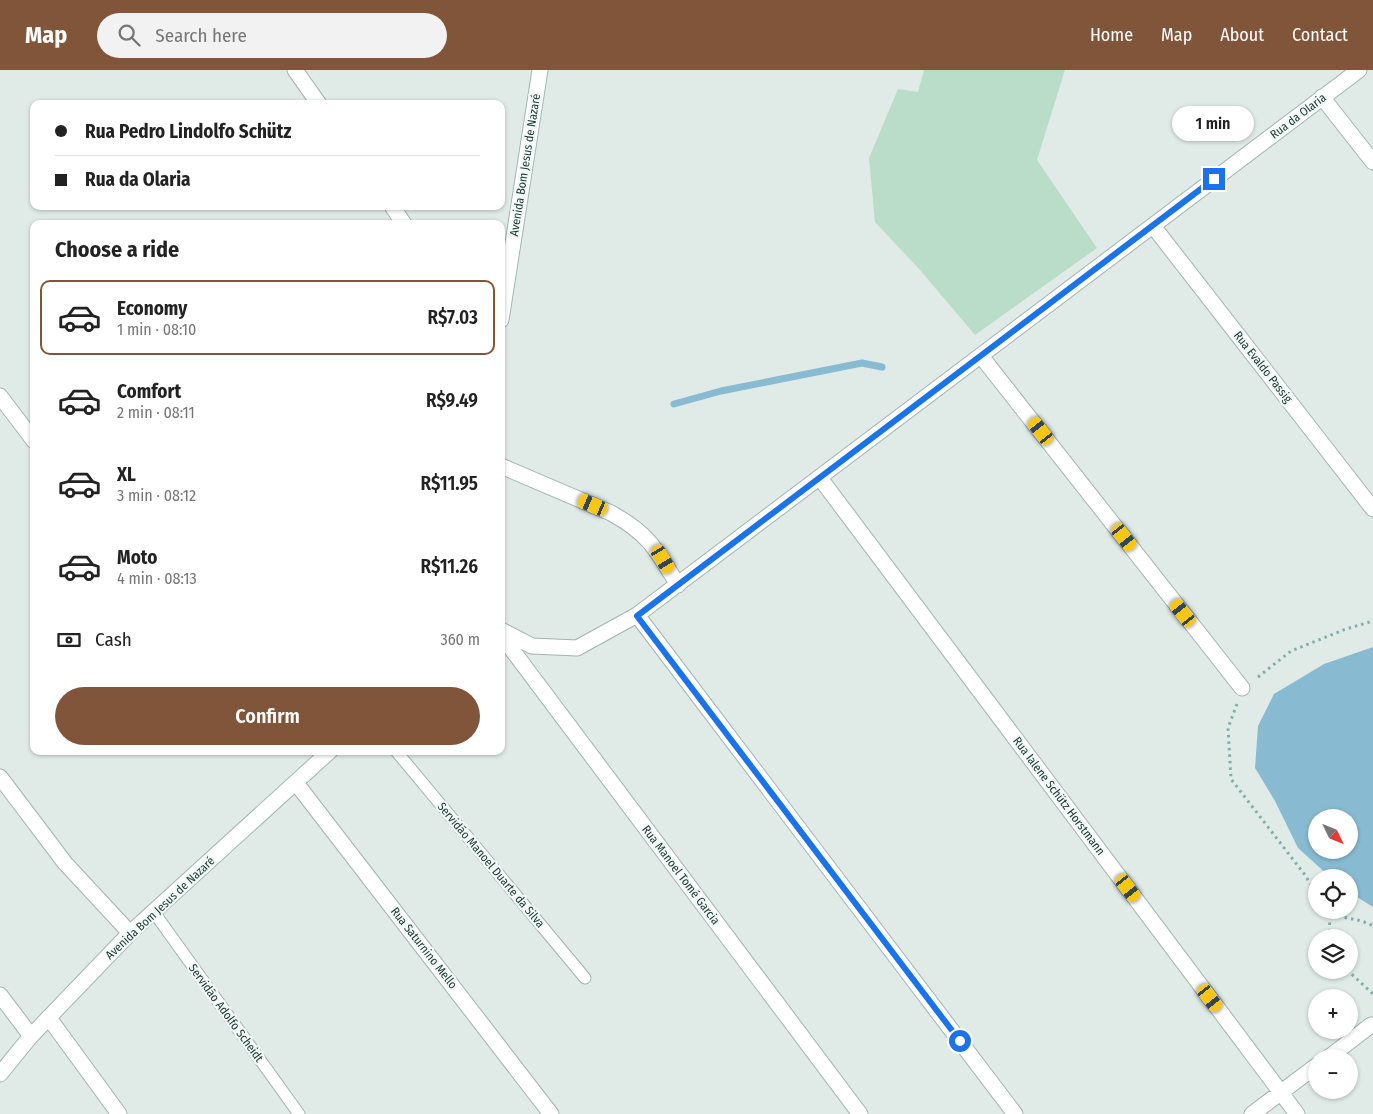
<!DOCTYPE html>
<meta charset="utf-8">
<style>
:root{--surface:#fff;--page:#f2f2f2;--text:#222;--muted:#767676;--line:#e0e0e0;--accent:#80553a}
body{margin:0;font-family:"Fira Sans Condensed",sans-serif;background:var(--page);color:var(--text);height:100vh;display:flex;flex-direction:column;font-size:19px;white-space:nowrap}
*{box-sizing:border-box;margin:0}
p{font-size:16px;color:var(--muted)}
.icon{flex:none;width:28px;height:28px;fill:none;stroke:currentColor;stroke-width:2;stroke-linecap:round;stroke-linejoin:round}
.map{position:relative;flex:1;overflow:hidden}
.side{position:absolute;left:30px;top:150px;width:475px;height:535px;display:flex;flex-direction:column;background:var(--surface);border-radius:10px;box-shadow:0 1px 4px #0004}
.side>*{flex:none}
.guide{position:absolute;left:30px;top:30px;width:475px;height:110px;border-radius:10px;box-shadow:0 1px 4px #0004;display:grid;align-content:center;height:110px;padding:0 25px;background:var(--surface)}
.needle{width:32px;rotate:133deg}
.tools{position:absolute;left:1308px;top:739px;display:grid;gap:10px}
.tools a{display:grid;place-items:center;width:50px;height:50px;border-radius:50%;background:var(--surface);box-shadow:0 1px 4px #0004;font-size:25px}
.end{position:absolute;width:22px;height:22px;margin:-11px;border:6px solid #1a73e8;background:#fff;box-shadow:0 0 0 2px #fff}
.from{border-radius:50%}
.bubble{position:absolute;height:35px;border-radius:18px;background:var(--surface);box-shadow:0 1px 4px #0004;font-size:16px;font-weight:600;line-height:35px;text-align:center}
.car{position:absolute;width:15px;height:30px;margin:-15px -8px;border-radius:6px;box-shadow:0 0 4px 1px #0007;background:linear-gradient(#f5c518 24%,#345 0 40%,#f5c518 0 76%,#345 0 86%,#f5c518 0)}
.guide b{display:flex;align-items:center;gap:18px;height:48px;font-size:19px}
.guide b+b{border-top:1px solid var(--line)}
.guide i{width:12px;height:12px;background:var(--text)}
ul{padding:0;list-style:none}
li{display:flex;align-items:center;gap:15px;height:75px;margin:0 10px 8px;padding:0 15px;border:2px solid transparent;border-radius:10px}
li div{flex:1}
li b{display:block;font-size:19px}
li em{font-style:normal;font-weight:600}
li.current{border-color:var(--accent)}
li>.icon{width:45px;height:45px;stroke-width:1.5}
h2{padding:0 25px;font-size:22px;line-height:60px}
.pay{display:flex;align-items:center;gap:12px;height:55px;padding:0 25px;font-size:19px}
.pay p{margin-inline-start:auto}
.action{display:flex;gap:10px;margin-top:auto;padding:10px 25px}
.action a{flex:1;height:58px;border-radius:30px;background:var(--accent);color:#fff;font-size:20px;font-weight:600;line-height:58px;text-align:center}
header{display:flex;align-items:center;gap:30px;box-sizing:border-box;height:70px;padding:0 25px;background:var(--accent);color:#fff}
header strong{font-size:24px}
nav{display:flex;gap:28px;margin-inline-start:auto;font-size:18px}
.search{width:350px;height:45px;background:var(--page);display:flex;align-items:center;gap:12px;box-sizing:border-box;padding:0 18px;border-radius:28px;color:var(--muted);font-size:19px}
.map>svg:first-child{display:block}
</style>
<header>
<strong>Map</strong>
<div class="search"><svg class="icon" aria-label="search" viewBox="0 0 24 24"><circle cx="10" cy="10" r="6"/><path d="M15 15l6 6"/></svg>Search here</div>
<nav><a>Home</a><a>Map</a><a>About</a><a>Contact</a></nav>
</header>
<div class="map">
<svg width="1373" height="1044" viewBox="0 0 1373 1044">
<rect width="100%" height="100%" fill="#e0ebe8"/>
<path fill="#b9ddc8" d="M924 0H1065L1037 90 1097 178 975 265 919 199 875 152 869 88 898 19 918 22Z"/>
<path fill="#88bbd1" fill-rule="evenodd" d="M1373 577V837L1349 822V808L1330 807 1298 778 1275 731 1255 698 1258 656 1274 624 1324 594ZM1316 748H1349V780H1316Z"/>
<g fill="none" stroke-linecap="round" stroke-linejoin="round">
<path stroke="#88bbd1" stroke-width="7" d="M674 334 721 321 862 293 882 297"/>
<g stroke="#a3b3b0" stroke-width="13">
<path id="service" d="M396 681 585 908
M153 841 299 1044"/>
</g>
<g stroke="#a3b3b0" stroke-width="17">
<path id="minor" d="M295 0 319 34
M1322 27 1373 92
M392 136 404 154
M1153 156 1373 439
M981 286 1242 618
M0 326 34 371
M501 396 611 443C649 464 656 479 678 515
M820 408 1297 1044
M637 545 1015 1044
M501 560 532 576 577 578 637 545 1359 0
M501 565 860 1044
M0 707 65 793 130 863
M296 713 551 1044
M0 925 31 966
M49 948 119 1044
M1328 988 1371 955
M1252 1044 1316 996"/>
</g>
<g stroke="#9fb7b2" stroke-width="17">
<path id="secondary" d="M501 250 540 0
M0 1004 31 966 130 863 330 681"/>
</g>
<path stroke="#80afa7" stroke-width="3" stroke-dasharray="2.5 4" stroke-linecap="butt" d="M1258 607 1291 581 1346 559 1373 551
M1237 634 1228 658 1231 709 1305 805 1316 823
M1329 868 1330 844C1345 849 1359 848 1373 856
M1347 900 1373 924"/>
<use href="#service" stroke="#fff" stroke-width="11"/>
<use href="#minor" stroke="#fff" stroke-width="15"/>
<use href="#secondary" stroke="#fff" stroke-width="15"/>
</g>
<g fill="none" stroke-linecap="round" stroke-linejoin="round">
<path stroke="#1a73e8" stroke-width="6" d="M960 971 637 546 1214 109"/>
</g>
<g text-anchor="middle" stroke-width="4.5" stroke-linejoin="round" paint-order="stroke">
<g font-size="12" fill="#213c38" stroke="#f1f8f5">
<text transform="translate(1298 46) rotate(-37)" y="4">Rua da Olaria</text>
<text transform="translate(525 95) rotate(-81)" y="4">Avenida Bom Jesus de Nazaré</text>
<text transform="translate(1263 297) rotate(52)" y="4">Rua Evaldo Passig</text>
<text transform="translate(1059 726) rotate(53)" y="4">Rua Ialene Schütz Horstmann</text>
<text transform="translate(491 795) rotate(50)" y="4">Servidão Manoel Duarte da Silva</text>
<text transform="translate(681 805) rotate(53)" y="4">Rua Manoel Tomé Garcia</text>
<text transform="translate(160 838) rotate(-43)" y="4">Avenida Bom Jesus de Nazaré</text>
<text transform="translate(424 878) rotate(52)" y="4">Rua Saturnino Mello</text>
<text transform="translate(226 943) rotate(54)" y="4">Servidão Adolfo Scheidt</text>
</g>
</g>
</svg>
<div class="tools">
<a><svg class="needle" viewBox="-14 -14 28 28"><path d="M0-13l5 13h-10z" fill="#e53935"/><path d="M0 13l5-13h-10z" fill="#767676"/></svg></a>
<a><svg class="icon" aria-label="locate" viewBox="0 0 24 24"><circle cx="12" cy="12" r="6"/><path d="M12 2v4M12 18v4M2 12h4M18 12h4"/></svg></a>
<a><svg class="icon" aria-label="layers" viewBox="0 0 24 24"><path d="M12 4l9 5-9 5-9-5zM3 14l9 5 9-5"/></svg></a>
<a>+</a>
<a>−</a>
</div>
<i class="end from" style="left:960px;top:971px"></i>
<i class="end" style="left:1214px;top:109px"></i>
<div class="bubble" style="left:1172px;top:36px;width:82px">1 min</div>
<i class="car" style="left:1041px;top:361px;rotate:322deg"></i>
<i class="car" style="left:593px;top:435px;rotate:293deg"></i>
<i class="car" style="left:1124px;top:467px;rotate:142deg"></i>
<i class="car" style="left:663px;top:489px;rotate:149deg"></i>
<i class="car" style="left:1183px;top:543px;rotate:322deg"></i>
<i class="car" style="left:1128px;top:818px;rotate:143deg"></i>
<i class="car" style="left:1210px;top:928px;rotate:143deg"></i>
<div class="guide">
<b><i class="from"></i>Rua Pedro Lindolfo Schütz</b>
<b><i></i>Rua da Olaria</b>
</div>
<section class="side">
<h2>Choose a ride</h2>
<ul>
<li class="current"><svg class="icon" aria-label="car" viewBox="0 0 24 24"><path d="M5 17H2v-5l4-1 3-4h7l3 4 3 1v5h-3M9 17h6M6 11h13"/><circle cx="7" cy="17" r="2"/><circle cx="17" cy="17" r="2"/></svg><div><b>Economy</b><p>1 min · 08:10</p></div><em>R$7.03</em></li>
<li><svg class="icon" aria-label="car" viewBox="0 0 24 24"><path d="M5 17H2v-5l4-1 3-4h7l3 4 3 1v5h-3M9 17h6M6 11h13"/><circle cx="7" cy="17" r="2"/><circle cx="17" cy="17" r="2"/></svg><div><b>Comfort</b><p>2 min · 08:11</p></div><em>R$9.49</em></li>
<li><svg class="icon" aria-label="car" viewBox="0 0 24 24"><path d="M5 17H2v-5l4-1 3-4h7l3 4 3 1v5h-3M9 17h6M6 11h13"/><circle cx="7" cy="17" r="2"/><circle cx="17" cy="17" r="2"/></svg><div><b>XL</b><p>3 min · 08:12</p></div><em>R$11.95</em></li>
<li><svg class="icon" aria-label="car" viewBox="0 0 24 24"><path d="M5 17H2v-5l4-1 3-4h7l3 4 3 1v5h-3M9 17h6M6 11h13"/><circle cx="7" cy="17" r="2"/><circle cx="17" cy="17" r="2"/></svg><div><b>Moto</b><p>4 min · 08:13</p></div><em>R$11.26</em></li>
</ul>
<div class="pay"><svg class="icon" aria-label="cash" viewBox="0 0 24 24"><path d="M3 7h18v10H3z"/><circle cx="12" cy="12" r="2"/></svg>Cash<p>360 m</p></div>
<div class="action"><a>Confirm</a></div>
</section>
</div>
